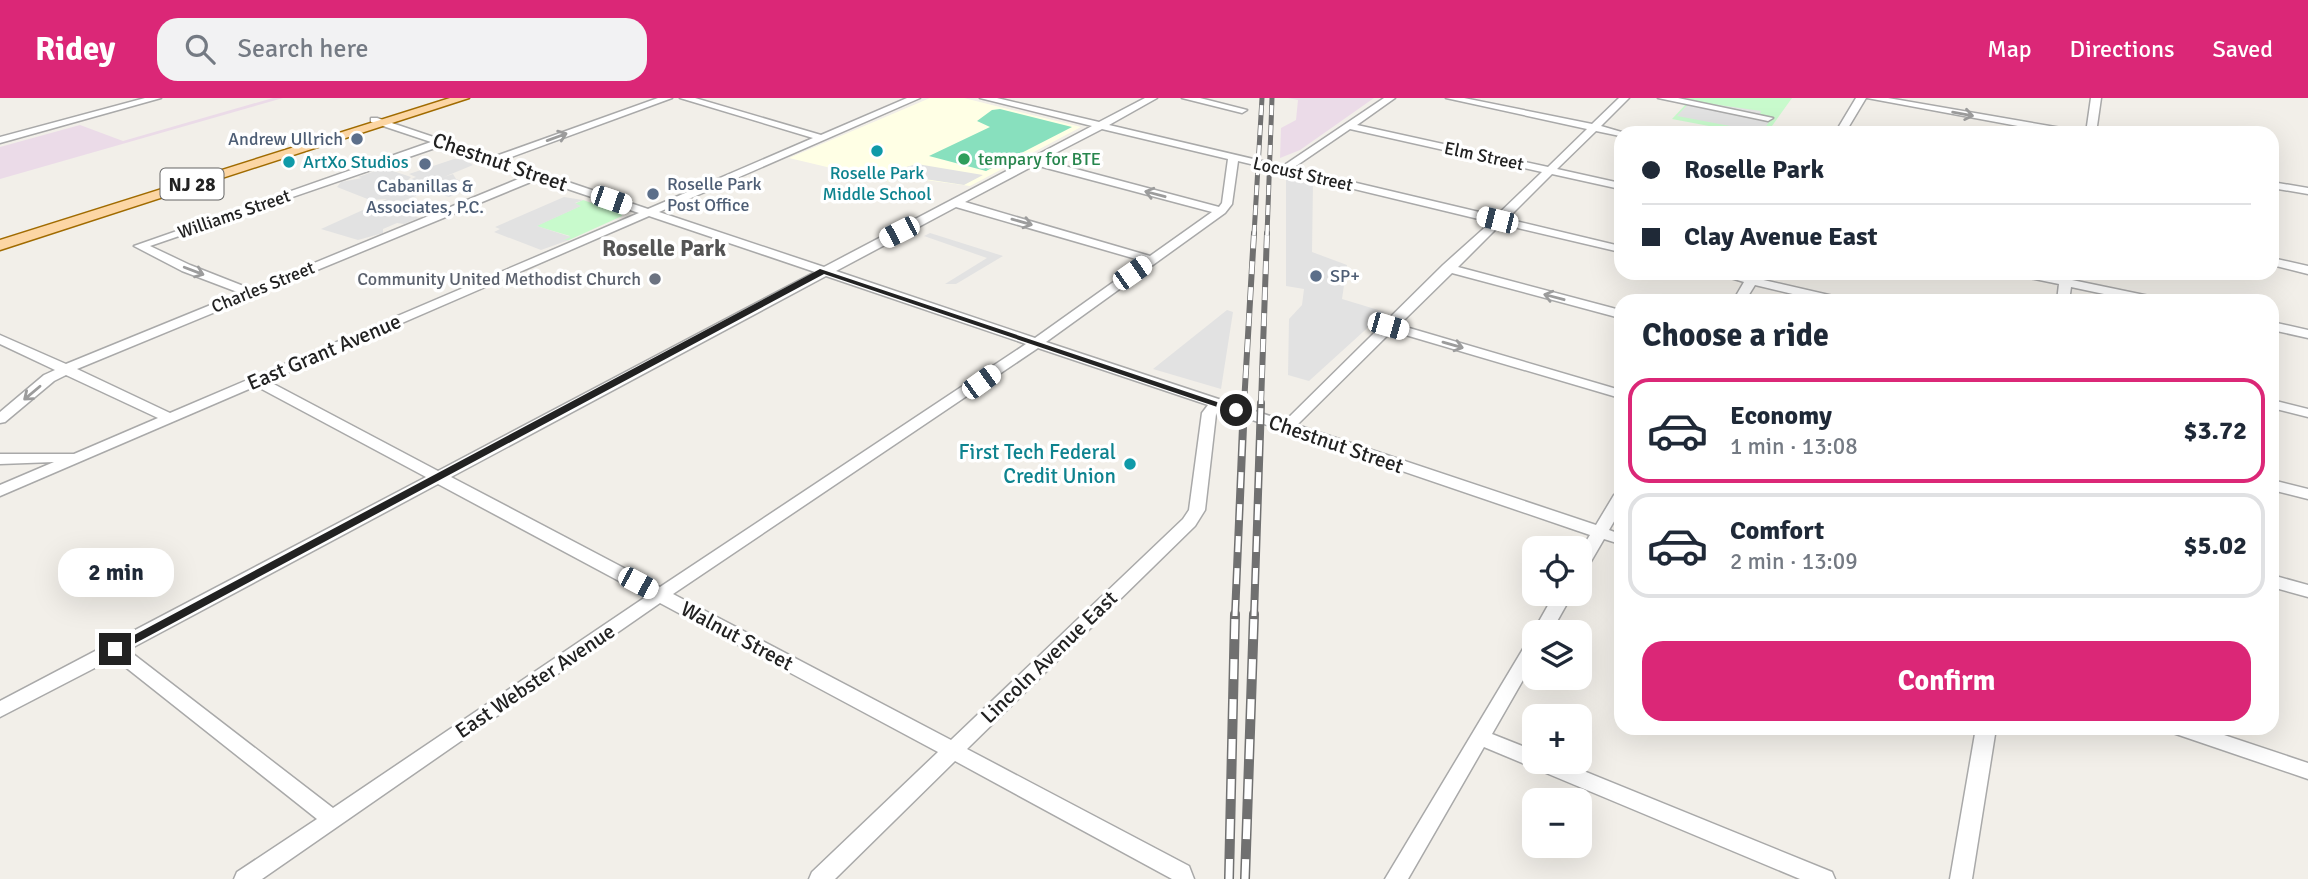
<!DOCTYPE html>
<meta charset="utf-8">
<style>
:root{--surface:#fff;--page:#f2f2f3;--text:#1f2937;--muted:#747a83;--line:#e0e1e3;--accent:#db2777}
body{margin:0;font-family:Signika,sans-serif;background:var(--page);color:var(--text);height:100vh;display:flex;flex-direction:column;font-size:26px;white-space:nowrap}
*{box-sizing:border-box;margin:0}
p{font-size:23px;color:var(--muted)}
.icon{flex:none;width:38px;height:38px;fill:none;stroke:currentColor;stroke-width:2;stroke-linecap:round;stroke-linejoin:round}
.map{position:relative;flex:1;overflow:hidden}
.panel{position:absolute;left:1614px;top:196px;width:665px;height:441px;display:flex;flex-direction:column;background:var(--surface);border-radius:21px;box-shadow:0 7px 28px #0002}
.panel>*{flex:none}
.top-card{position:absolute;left:1614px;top:28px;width:665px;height:154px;border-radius:21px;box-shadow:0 7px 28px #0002;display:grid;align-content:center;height:154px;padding:0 28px;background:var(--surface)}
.tools{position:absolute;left:1522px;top:438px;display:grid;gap:14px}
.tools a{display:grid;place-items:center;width:70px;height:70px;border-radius:14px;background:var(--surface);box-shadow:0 7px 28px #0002;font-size:35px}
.end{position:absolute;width:32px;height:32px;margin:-16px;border:9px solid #222;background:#fff;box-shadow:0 0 0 4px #fff}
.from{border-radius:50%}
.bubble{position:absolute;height:49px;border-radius:21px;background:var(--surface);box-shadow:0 7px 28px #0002;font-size:23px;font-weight:700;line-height:49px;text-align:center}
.car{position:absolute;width:21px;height:42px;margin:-21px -10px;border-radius:9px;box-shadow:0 0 5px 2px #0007;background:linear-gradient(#fff 24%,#345 0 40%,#fff 0 76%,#345 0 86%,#fff 0)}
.top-card b{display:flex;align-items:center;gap:24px;height:66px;font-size:26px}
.top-card b+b{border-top:2px solid var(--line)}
.top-card i{width:18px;height:18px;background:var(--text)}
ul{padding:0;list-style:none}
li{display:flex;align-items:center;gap:21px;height:105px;margin:0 14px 10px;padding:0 14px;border:4px solid var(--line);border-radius:21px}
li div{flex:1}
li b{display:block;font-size:26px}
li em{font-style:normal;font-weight:700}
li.on{border-color:var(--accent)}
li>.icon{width:63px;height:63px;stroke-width:1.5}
h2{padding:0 28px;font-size:32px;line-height:84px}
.action{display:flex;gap:14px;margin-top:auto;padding:14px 28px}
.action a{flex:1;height:80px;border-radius:21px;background:var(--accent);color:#fff;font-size:28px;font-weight:700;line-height:80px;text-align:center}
header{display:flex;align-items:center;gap:42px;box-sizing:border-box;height:98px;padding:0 35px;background:var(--accent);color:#fff}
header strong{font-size:33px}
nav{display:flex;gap:38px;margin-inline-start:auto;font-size:24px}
.search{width:490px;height:63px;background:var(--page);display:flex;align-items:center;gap:18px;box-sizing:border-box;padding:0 24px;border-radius:21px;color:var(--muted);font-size:26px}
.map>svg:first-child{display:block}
</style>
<header>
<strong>Ridey</strong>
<div class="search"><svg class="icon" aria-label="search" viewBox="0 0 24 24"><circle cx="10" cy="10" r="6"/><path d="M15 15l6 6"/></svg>Search here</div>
<nav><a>Map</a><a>Directions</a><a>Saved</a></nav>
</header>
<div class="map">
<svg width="2308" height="781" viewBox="0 0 2308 781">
<rect width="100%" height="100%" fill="#f2efe9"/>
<path fill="#ebdbe8" d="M273 0H283L0 81V49L80 27 123 43Z
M1288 0H1374L1300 52 1280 60 1281 30 1296 22 1298 2Z"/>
<path fill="#ffffe5" d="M930 0H964L1081 29 970 88 903 79 890 84 789 60Z"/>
<path fill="#c8facc" d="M1659 0H1792L1767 35H1746L1672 21 1686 6Z
M583 102 621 115 622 118 569 142 561 143 570 138 536 128 580 108 574 106Z"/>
<path fill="#88e0be" d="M1000 11 1072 29 986 73 929 58 990 29 977 23 992 12Z"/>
<path fill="#e2e2e2" d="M1691 3 1761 13 1760 16 1771 21 1762 34 1677 18Z
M454 61H464L473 67 444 79 453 76 456 81 476 89 449 99 430 93 388 108 419 120 404 126 397 125 383 131V135L358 142 321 131 387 101 370 102 337 89 341 84 362 80 358 79 384 70 411 79 407 83 416 79 409 76Z
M917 66 983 77 964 87 905 78 908 74 890 83 874 78Z
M1286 79 1313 84 1312 154 1347 167 1342 201 1385 214 1309 283 1288 277 1289 221 1302 207 1304 191 1286 188Z
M564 99 583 102 575 105 581 108 537 128 571 139 564 142H569L541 152 494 134 500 131 495 129Z
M930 135 1003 158 956 186H945L987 160 924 138Z
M1227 212 1233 214 1221 291 1153 271Z"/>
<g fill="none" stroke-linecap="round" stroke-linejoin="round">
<g stroke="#a9a9a9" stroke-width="3">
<path id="minor" d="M145 0H161L0 45V39Z
M658 0H672L503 62 648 111 813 40 680 0H695L821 37 907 0H920L659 114 824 169 1092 28 980 0H997L1099 24 1145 0H1157L1109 27 1283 68 1384 0H1395L1357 27 1548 69 1587 31 1446 0H1464L1592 26 1619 0H1629L1601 28 1625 35H1620V38L1596 33 1557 71 1620 85V91L1552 76 1507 121 1620 148V154L1501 126 1458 169 1620 212V220L1452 175 1399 227 1620 292V300L1392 233 1297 327 1596 427 1614 397 1620 395V413L1609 432 1620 436V446L1604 441 1586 472 1580 473V453L1590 437 1220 311 1216 316 1205 412 1195 428 967 651 1189 768 1194 781H1172L955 663 835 781H809L812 774 938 654 660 505 262 781H234L237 774 317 721 114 560 0 619V603L426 379 256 288 0 398V387L54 364 0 366V356H74L158 320 66 277 54 283 5 324 0 325V314L44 277 55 272 0 246V237L66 266 240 195 182 173 134 148 431 44 371 24V20H377L493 59ZM1102 31 1228 61 1222 105 1219 109 1042 62ZM1350 31 1542 74 1496 118 1293 70ZM441 48 528 77 251 191 190 167 150 148ZM1238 63 1491 124 1443 167 1285 323 1046 244 1225 115 1232 106ZM1035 67 1212 114 1150 158 965 104ZM538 81 639 115 170 315 77 271ZM956 109 1143 163 1035 240 836 173ZM649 118 815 174 438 373 268 283ZM826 178 1026 246 660 489 451 379ZM1038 250 1208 307 1202 315 1189 412 1183 421 951 642 673 496ZM438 386 647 498 333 710 128 552Z
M1182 0H1200L1247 12 1242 15Z
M1658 0H1678L1773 20 1768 23Z
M1856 0H1866L1848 30 1865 35H1835Z
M1867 0H1888L2073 32 2078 35H2056Z
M2091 0H2101L2096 35H2086Z
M2272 84 2308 90V96L2272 90Z
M2272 160 2308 168V176L2272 167Z
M1714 175 1748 178 1750 175H1762L1759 181 1842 200 1844 203H1822L1755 187 1745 203H1733L1744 184Z
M2018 175H2041L2060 179 2061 175H2073L2072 182 2154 199 2160 203H2137L2071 189 2069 203H2057L2059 186 2020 178Z
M2272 224 2308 232V240L2272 232Z
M2272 302 2308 311V319L2272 310Z
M2272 382 2308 391V401L2272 392Z
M2272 477 2308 487V499L2272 489Z
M1555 495H1573L1551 534H1535V537L1533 534Z
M1535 539V561L1492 636 1535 653V663H1559L1832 774 1835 781H1800L1484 649 1408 781H1385L1529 541Z
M1976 630H1996L1972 781H1950Z
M2170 630H2203L2308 665V681L2173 635Z"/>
</g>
<g stroke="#a06b00" stroke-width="3">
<path id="major" d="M450 0H469L0 152V142Z"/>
</g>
<use href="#minor" fill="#fff" fill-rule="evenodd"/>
<use href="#major" fill="#fcd6a4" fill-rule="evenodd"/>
<g stroke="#707070" stroke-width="5">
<path id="rail-far3" d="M1254 137 1262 0
M1267 137 1272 0"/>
</g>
<g stroke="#707070" stroke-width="6">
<path id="rail-far2" d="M1244 306 1254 135
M1261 306 1267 135"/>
</g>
<g stroke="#707070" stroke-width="8">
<path id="rail-far1" d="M1235 518 1244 305
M1254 518 1261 305"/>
</g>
<g stroke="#707070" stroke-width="10">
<path id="rail" d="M1229 781 1235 516
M1245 781 1254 516"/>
</g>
<use href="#rail-far3" stroke="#fff" stroke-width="3.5" stroke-dasharray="10" stroke-linecap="butt"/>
<use href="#rail-far2" stroke="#fff" stroke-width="4.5" stroke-dasharray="13" stroke-linecap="butt"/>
<use href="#rail-far1" stroke="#fff" stroke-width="5" stroke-dasharray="16" stroke-linecap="butt"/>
<use href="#rail" stroke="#fff" stroke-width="7" stroke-dasharray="20" stroke-linecap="butt"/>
</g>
<defs><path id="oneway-shaft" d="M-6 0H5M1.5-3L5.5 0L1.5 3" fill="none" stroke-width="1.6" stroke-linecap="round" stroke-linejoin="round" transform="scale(1.75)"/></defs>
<g stroke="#9c9c9c">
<use href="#oneway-shaft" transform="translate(1963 16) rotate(10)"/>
<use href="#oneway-shaft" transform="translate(557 39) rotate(-20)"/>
<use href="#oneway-shaft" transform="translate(1155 96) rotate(-165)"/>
<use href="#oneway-shaft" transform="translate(1022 124) rotate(16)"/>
<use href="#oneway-shaft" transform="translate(194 173) rotate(21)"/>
<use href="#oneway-shaft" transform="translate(1554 199) rotate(-165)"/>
<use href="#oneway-shaft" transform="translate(1453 247) rotate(16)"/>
<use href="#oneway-shaft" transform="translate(32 295) rotate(140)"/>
</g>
<path fill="#222" d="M820 171 1241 312 1232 314 824 176 119 554 115 555 108 551Z"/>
<g fill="#5c6f8a" stroke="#fff" stroke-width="2.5">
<circle cx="357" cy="41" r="7"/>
<circle cx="425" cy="66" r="7"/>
<circle cx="653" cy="96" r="7"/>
<circle cx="1316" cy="178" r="7"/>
</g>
<g fill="#0f9aa8" stroke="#fff" stroke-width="2.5">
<circle cx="877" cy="53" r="7"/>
<circle cx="289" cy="64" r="7"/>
<circle cx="1130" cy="366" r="7"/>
</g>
<circle fill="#2e9e5b" stroke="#fff" stroke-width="2.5" cx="964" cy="61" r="7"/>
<circle fill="#6b7280" stroke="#fff" stroke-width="2.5" cx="655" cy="181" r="7"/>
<g text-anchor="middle" stroke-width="7" stroke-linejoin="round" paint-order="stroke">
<g font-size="18" fill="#4e5e75" stroke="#fff" text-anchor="start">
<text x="343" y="47" text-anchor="end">Andrew Ullrich</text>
<text x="667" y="92">Roselle Park<tspan x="667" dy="21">Post Office</tspan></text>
<text x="425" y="94" text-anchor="middle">Cabanillas &amp;<tspan x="425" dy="21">Associates, P.C.</tspan></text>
<text x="1330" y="184">SP+</text>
</g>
<g font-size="18" fill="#222" stroke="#fff">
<text transform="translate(1484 58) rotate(12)" y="6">Elm Street</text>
<text transform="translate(1303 76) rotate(13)" y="6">Locust Street</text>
<text transform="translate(234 116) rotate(-19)" y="6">Williams Street</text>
<text transform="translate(263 189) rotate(-22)" y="6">Charles Street</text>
</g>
<g font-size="18" fill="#27864d" stroke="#fff" text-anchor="start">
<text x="978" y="67">tempary for BTE</text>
</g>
<g font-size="18" fill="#0d838f" stroke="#fff" text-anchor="start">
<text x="303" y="70">ArtXo Studios</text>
<text x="877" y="81" text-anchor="middle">Roselle Park<tspan x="877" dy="21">Middle School</tspan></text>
</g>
<g font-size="18" fill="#5b616d" stroke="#fff" text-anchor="end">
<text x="641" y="187">Community United Methodist Church</text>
</g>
<rect fill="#fff" stroke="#646464" stroke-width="2" x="160.5" y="70.5" width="63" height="31" rx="5"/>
<g font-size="19" font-weight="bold" fill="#222">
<text x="192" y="93">NJ 28</text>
</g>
<g font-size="21" fill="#222" stroke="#fff">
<text transform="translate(500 64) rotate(19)" y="7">Chestnut Street</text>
<text transform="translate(324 254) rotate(-23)" y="7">East Grant Avenue</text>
<text transform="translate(1336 346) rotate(19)" y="7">Chestnut Street</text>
<text transform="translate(737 538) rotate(28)" y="7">Walnut Street</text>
<text transform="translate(1049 559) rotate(-44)" y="7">Lincoln Avenue East</text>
<text transform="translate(535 583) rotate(-34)" y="7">East Webster Avenue</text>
</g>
<g font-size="21" fill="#0d838f" stroke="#fff" text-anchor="end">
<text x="1116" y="361">First Tech Federal<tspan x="1116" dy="24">Credit Union</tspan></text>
</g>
<g font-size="23" font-weight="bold" fill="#555" stroke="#fff">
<text x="664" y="158">Roselle Park</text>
</g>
</g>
</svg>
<div class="tools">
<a><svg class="icon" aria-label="locate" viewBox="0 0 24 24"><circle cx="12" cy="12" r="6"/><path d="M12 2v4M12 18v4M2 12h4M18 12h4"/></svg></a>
<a><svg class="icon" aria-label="layers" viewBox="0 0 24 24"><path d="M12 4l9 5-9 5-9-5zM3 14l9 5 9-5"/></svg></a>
<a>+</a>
<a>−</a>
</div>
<i class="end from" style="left:1236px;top:312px"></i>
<i class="end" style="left:115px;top:551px"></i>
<div class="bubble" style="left:58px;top:450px;width:116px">2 min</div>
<i class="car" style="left:611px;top:102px;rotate:109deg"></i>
<i class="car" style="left:1497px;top:122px;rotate:284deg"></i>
<i class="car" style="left:899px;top:134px;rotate:243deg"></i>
<i class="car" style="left:1132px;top:175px;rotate:55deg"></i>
<i class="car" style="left:1388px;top:228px;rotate:106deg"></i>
<i class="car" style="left:981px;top:284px;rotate:54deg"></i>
<i class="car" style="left:638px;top:485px;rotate:118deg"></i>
<div class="top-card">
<b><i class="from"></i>Roselle Park</b>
<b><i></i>Clay Avenue East</b>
</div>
<section class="panel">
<h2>Choose a ride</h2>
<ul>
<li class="on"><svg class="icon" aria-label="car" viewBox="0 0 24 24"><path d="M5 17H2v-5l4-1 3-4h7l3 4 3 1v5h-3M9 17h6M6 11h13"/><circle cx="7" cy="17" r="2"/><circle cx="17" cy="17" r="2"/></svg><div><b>Economy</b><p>1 min · 13:08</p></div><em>$3.72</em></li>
<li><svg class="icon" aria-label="car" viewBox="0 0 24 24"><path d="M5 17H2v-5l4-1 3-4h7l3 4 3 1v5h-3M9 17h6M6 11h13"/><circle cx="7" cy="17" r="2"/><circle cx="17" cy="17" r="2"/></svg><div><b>Comfort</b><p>2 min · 13:09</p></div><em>$5.02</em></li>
</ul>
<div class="action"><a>Confirm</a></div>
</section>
</div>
